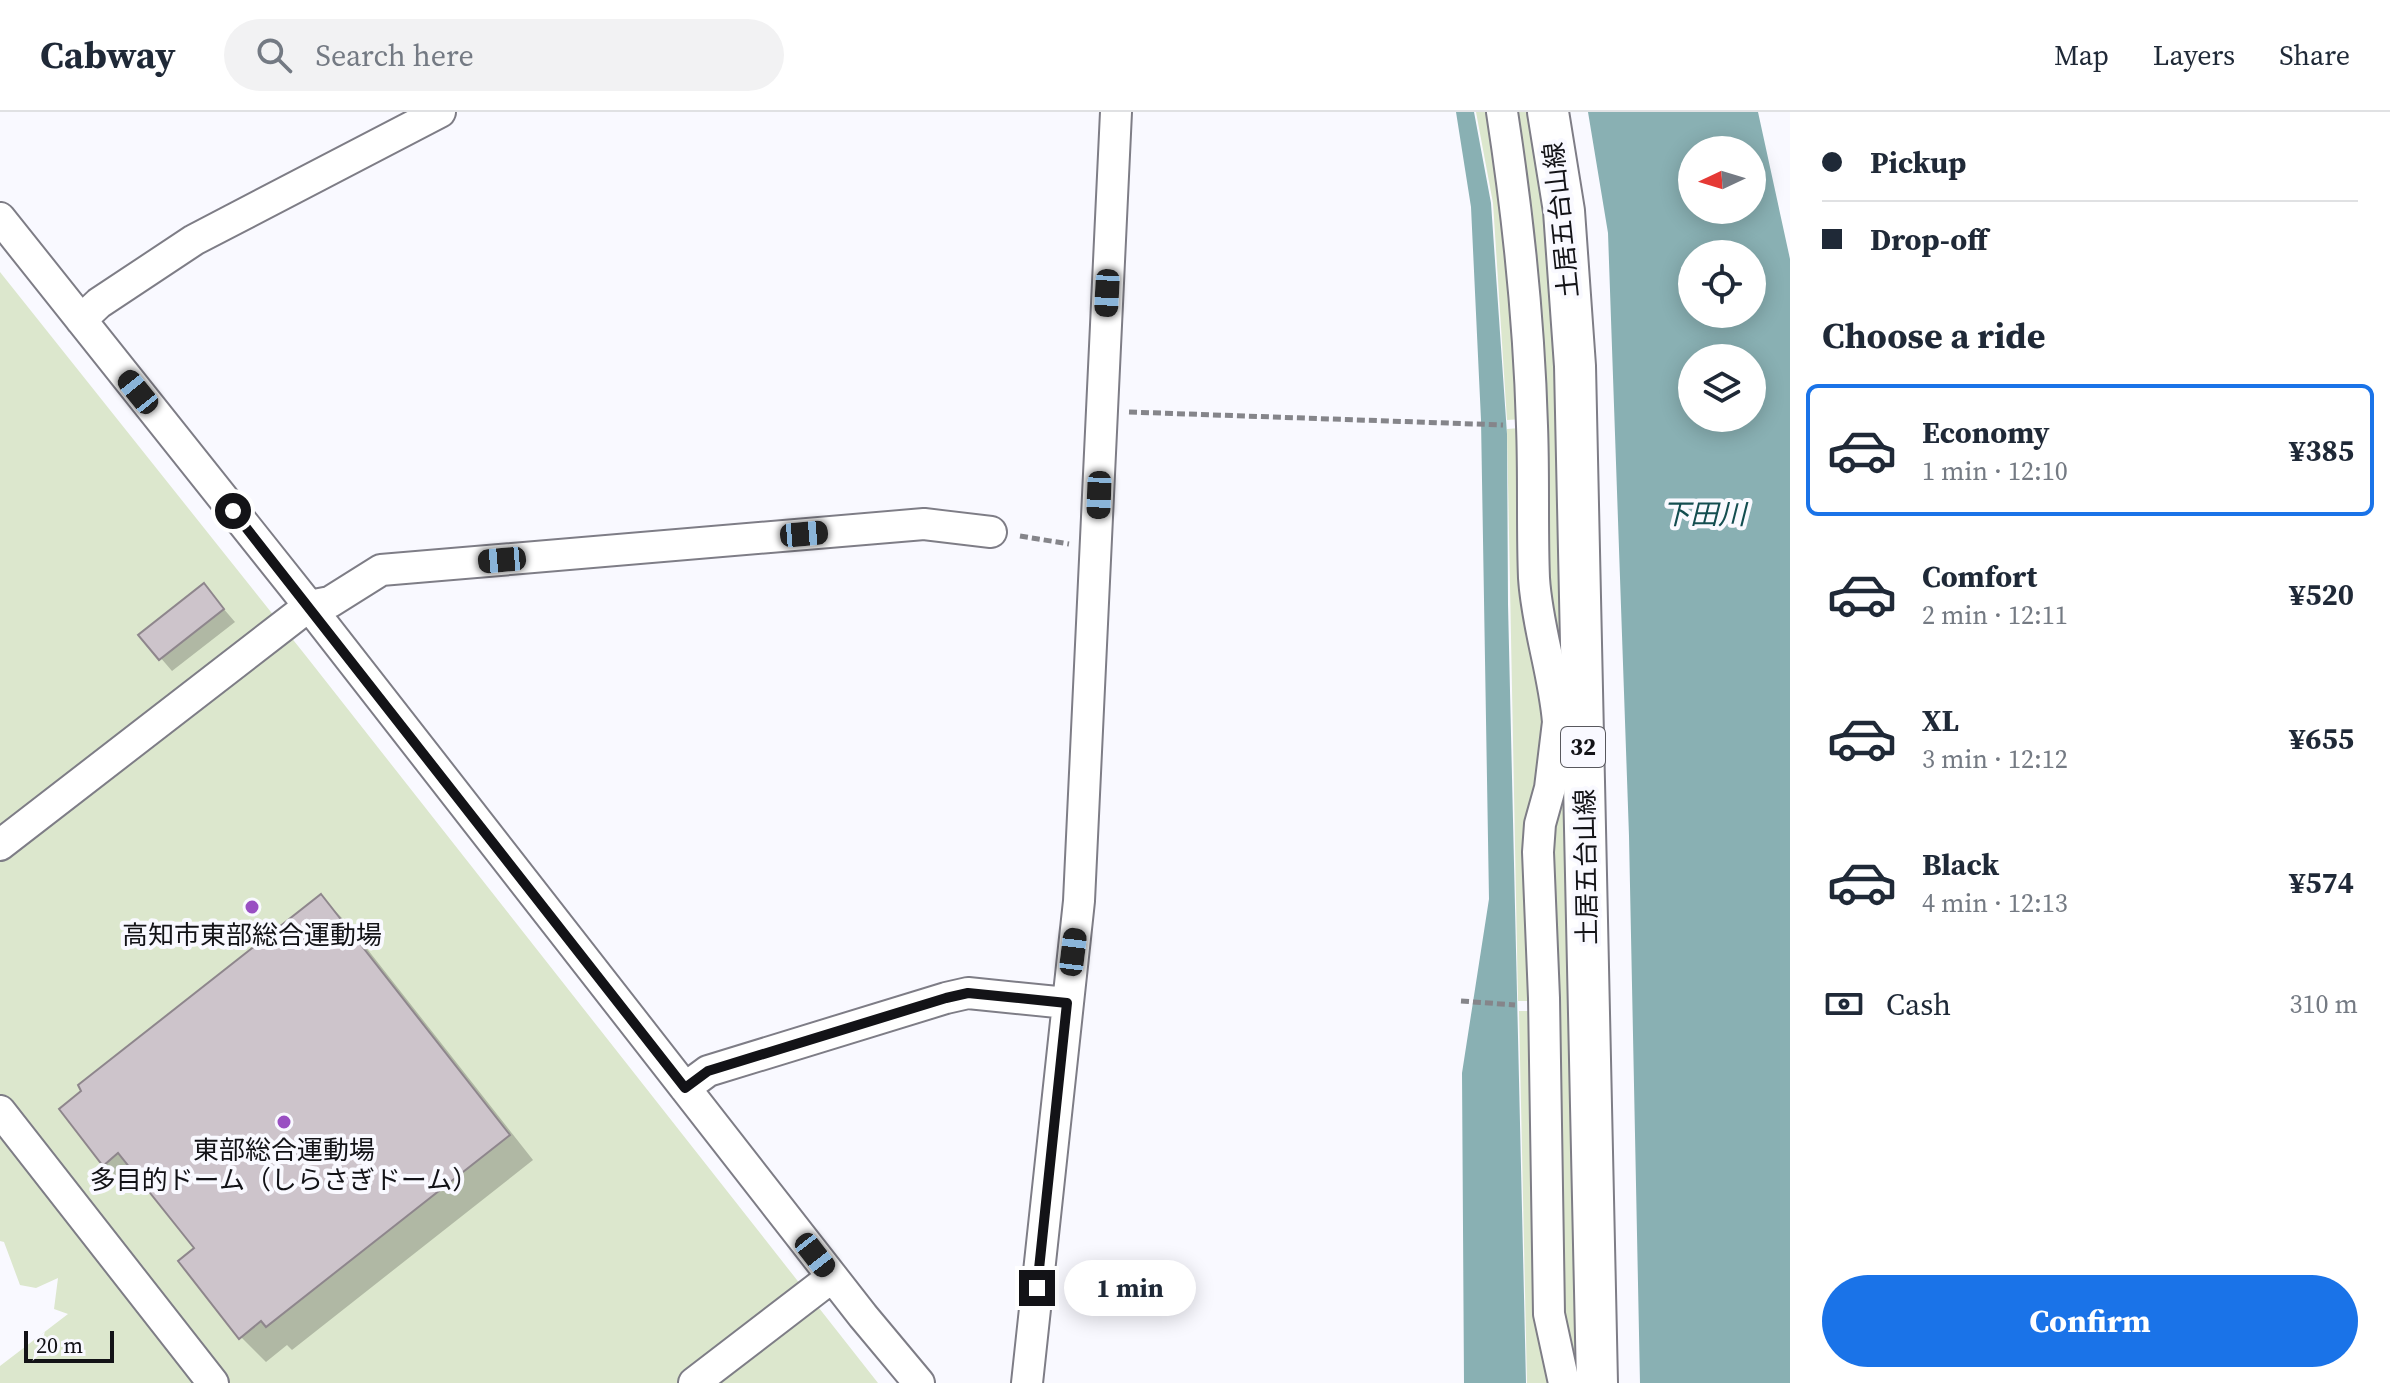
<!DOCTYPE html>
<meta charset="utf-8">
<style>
:root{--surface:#fff;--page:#f2f2f3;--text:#1f2937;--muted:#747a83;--line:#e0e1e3;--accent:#1a73e8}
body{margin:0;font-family:"Source Serif 4","Noto Sans JP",serif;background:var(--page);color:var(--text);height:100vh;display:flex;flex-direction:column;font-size:30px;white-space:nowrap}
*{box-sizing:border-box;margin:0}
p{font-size:26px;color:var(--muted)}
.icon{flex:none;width:44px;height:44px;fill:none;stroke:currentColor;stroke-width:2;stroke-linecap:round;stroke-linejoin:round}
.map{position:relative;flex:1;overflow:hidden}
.sheet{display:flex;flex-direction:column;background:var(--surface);width:600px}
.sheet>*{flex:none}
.hud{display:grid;align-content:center;height:176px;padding:0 32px;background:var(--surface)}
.needle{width:52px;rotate:266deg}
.tools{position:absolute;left:1678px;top:24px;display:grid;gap:16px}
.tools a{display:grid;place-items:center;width:88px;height:88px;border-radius:50%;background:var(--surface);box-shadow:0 4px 20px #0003;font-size:40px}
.scale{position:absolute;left:24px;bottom:20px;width:90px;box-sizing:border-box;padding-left:8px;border:4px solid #131317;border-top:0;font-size:22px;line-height:28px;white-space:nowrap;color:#131317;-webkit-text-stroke:6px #f9f9ff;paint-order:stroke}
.end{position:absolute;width:36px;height:36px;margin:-18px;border:10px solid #131317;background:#fff;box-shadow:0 0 0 4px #fff}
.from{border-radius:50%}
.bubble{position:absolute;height:56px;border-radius:28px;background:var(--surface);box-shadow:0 4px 20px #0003;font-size:26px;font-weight:700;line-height:56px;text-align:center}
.car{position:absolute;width:24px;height:48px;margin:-24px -12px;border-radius:10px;box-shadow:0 0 6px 2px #0007;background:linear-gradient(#222 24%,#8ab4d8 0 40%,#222 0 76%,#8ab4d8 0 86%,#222 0)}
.hud b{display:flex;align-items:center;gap:28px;height:76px;font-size:30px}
.hud b+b{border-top:2px solid var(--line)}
.hud i{width:20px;height:20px;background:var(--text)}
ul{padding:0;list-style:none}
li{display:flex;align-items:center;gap:24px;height:132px;margin:0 16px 12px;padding:0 16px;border:4px solid transparent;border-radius:12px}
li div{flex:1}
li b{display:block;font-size:30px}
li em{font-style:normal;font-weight:700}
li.active{border-color:var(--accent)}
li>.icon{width:72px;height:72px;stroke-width:1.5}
h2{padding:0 32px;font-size:36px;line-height:96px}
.pay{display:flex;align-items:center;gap:20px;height:88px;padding:0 32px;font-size:30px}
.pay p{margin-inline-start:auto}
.cta{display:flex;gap:16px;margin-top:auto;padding:16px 32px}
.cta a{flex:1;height:92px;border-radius:48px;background:var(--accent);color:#fff;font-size:32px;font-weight:700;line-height:92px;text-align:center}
header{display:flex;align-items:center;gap:48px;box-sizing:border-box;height:112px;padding:0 40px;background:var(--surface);border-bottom:2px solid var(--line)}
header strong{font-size:38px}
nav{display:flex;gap:44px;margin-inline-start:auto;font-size:28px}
.search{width:560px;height:72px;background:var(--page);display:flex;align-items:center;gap:20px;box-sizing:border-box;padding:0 28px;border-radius:44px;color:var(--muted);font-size:30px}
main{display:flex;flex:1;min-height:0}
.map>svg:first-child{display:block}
</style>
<header>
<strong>Cabway</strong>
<div class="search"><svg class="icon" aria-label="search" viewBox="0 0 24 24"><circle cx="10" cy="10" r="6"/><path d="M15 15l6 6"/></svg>Search here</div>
<nav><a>Map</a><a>Layers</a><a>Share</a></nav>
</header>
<main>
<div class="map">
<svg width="1790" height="1271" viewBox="0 0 1790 1271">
<rect width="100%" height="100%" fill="#f9f9ff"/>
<path fill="#dce7cd" d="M1476 0H1498L1523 307 1507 308 1493 91Z
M1507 0H1531L1552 159 1564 567 1544 501Z
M0 160 306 544 878 1271H0V1254L68 1202 54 1197 58 1166 36 1176 20 1173 4 1130 0 1129Z
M1520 316 1547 559 1533 889H1518L1507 317Z
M1565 621 1577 1271 1559 1231 1547 733Z
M1519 899H1534L1557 1271H1527Z"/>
<path fill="#89b0b3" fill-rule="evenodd" d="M1456 0H1474L1491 91 1507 322 1508 492 1526 1271H1464L1462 961 1489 787 1481 308 1471 95Z
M1588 0H1758L1790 147V1271H1640L1629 724 1608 121ZM1692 38H1752V98H1692ZM1692 142H1752V202H1692ZM1692 246H1752V306H1692Z"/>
<path fill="#0003" d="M204 474 235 510 172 559 141 523Z
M321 785 346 810 533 1048 292 1238 287 1233 266 1250 241 1225 197 1137 141 1066 129 1077 104 1052Z"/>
<path fill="#cdc4cb" stroke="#8e868c" stroke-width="2" d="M204 471 224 497 159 548 138 523Z
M321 782 510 1023 266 1215 261 1209 239 1227 178 1149 194 1136 118 1041 103 1054 59 997 81 979 78 973Z"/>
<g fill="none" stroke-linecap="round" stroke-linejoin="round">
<g stroke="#7e7d86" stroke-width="34">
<path id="minor" d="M1502 0C1518 104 1529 209 1532 314 1534 365 1532 416 1534 466 1537 515 1554 561 1558 610H1578
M0 106 309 494 863 1204 919 1271
M81 208 99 191 194 128 440 0
M1558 610 1550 676 1540 712 1538 740 1544 886 1549 1202 1564 1271
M0 733 309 494 330 490 381 458 924 412 991 420
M685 976 708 959 946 886 968 881 1067 891
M0 999 213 1271
M694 1271 832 1165
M1027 1271 1079 789 1116 0"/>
</g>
<g stroke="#7e7d86" stroke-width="44">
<path id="major" d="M1548 0 1564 99 1575 254 1597 1271"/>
</g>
<path stroke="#85858a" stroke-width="5" stroke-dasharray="8 4" stroke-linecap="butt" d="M1129 300 1503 313
M1020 424 1069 432
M1461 889 1515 893"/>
<use href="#minor" stroke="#fff" stroke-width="30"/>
<use href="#major" stroke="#fff" stroke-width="40"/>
</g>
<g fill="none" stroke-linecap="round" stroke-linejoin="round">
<path stroke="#131317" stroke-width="10" d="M233 399 685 976 708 959 946 886 968 881 1067 891 1037 1176"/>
</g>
<g fill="#994fc2" stroke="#f9f9ff" stroke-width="3">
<circle cx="252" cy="795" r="8"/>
<circle cx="284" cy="1010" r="8"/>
</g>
<g text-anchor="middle" stroke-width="8" stroke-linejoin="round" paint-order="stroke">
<rect fill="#f9f9ff" stroke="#58585d" stroke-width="2" x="1561" y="615" width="44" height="40" rx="6"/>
<g font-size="24" font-weight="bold" fill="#131317">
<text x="1583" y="643">32</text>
</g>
<g font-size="26" fill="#131317" stroke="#f9f9ff">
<text transform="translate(1561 108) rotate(-96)" y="9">土居五台山線</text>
<text transform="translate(1586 755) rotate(-91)" y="9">土居五台山線</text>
</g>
<g font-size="26" fill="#131317" stroke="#f9f9ff">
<text x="252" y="832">高知市東部総合運動場</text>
<text x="284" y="1047">東部総合運動場<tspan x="284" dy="30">多目的ドーム（しらさぎドーム）</tspan></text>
</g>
<g font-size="28" font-style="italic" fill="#134d50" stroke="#f9f9ff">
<text x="1704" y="412">下田川</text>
</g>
</g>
</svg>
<div class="tools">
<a><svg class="needle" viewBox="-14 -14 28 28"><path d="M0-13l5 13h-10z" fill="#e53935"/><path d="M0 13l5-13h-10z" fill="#747a83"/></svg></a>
<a><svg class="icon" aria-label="locate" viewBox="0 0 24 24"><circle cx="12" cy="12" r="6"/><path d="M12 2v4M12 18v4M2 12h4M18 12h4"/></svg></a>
<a><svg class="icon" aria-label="layers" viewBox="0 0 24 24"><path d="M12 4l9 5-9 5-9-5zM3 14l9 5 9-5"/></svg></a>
</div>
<div class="scale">20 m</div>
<i class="end from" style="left:233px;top:399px"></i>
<i class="end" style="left:1037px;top:1176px"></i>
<div class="bubble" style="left:1064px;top:1148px;width:132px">1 min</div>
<i class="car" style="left:1107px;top:181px;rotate:183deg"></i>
<i class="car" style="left:138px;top:280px;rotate:321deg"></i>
<i class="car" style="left:1099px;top:383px;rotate:182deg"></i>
<i class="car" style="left:804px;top:422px;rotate:85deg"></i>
<i class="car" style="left:502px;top:448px;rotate:265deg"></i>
<i class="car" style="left:1073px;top:840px;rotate:7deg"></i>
<i class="car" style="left:815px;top:1143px;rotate:142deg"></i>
</div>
<section class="sheet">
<div class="hud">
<b><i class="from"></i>Pickup</b>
<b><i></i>Drop-off</b>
</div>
<h2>Choose a ride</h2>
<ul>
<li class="active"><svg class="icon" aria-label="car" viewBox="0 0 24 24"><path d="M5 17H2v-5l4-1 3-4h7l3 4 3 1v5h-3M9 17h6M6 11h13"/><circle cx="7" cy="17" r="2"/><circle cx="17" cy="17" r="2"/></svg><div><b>Economy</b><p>1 min · 12:10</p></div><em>¥385</em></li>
<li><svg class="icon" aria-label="car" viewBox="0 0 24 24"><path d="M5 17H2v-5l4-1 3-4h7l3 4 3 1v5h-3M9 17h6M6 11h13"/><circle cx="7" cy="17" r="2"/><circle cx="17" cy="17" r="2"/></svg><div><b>Comfort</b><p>2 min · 12:11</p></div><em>¥520</em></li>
<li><svg class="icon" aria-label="car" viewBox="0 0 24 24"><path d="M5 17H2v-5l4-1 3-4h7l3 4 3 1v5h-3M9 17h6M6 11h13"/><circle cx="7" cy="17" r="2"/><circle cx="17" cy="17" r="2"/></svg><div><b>XL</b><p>3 min · 12:12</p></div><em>¥655</em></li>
<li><svg class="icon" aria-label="car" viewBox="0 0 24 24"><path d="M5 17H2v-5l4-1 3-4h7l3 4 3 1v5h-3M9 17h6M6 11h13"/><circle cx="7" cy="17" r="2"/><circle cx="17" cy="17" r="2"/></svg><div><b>Black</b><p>4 min · 12:13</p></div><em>¥574</em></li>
</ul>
<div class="pay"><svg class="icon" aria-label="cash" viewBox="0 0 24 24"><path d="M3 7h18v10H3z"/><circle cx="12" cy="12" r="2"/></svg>Cash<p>310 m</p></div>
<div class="cta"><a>Confirm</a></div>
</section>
</main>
